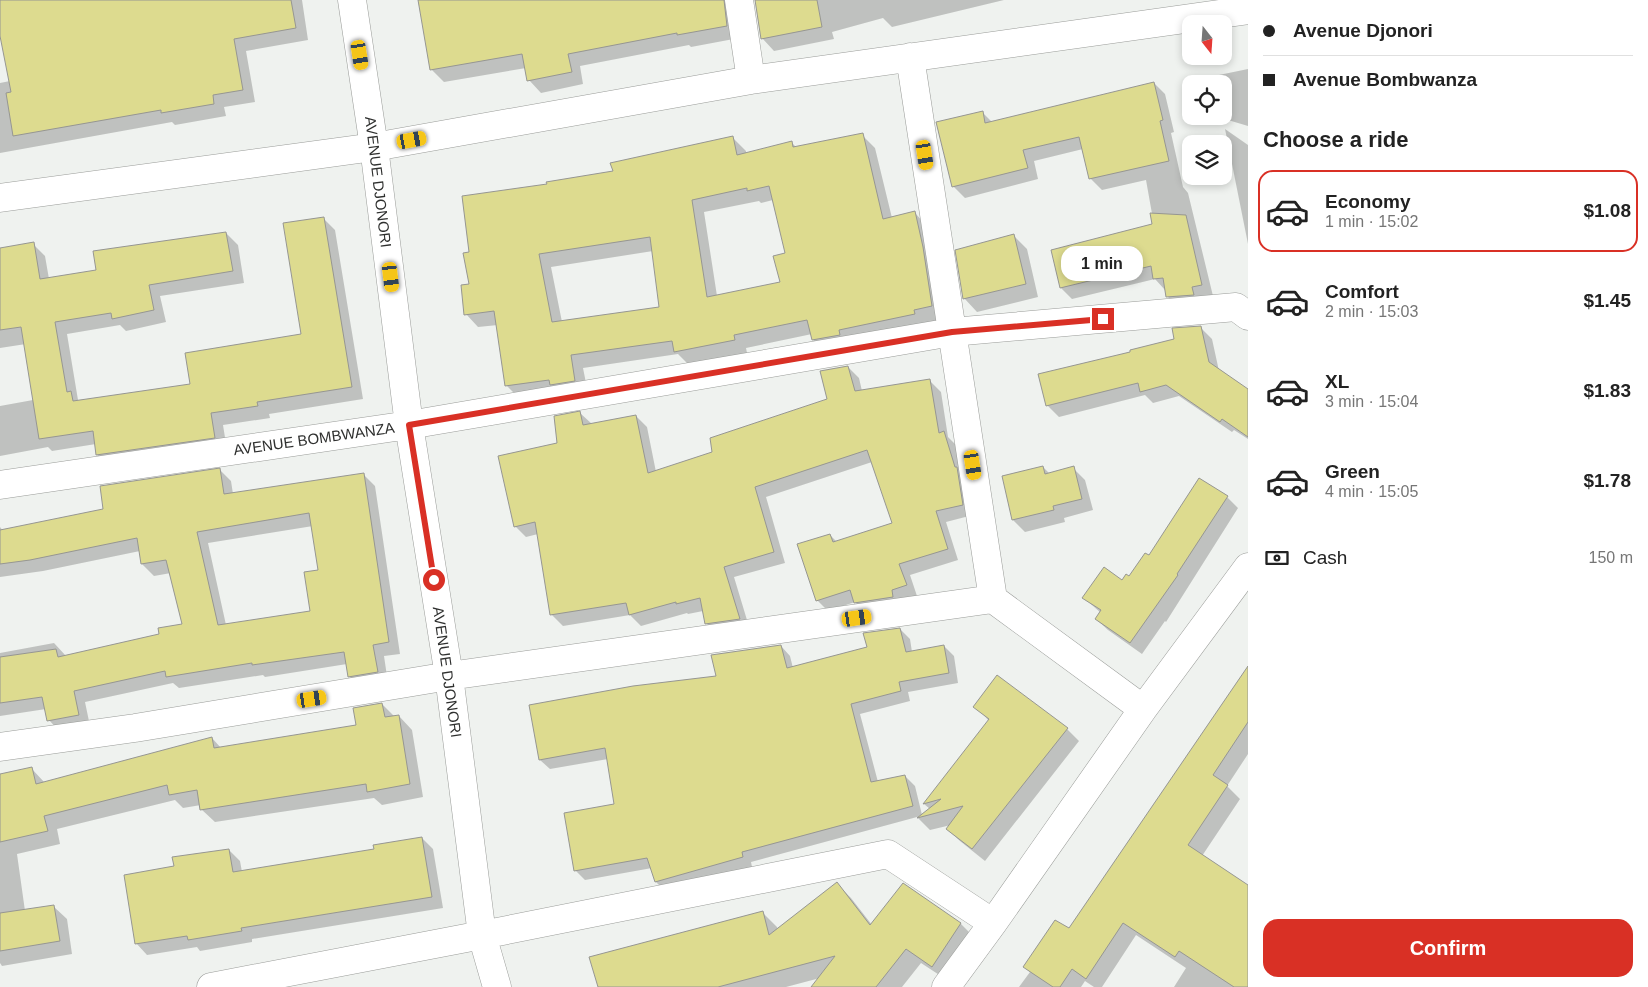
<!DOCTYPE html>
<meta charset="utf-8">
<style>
:root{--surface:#fff;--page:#f6f6f6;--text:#222;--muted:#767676;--line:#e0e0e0;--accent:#d93025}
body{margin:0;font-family:Arial,sans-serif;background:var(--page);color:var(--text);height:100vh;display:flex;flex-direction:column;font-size:19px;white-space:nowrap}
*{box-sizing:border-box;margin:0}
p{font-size:16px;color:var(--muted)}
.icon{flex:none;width:28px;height:28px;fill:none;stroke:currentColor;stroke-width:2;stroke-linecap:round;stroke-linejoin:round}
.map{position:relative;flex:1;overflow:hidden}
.details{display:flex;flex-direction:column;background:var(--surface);width:400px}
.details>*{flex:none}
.banner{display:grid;align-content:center;height:110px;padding:0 15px;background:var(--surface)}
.needle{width:32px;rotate:163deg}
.tools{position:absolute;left:1182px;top:15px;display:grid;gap:10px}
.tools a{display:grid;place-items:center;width:50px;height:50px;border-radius:10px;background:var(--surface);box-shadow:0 2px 8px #0003;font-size:25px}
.end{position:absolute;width:22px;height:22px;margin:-11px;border:6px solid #d93025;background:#fff;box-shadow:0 0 0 2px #fff}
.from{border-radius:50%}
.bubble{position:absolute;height:35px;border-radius:15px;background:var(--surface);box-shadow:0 2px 8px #0003;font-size:16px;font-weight:800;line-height:35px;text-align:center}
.car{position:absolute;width:15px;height:30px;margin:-15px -8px;border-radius:6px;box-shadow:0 0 4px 1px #0007;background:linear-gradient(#f5c518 24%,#345 0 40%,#f5c518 0 76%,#345 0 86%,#f5c518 0)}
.banner b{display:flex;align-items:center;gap:18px;height:48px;font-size:19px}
.banner b+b{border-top:1px solid var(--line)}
.banner i{width:12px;height:12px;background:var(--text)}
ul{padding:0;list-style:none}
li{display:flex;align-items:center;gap:15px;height:82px;margin:0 10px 8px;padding:0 5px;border:2px solid transparent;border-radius:15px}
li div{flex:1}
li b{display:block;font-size:19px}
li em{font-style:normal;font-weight:800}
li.on{border-color:var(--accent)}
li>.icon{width:45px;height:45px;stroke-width:1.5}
h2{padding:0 15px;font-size:22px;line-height:60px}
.pay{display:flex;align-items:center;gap:12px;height:55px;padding:0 15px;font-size:19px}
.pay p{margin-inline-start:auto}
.action{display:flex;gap:10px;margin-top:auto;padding:10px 15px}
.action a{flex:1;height:58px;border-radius:15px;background:var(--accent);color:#fff;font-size:20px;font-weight:800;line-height:58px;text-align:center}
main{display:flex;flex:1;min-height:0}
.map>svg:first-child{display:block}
</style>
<main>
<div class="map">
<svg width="1248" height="987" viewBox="0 0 1248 987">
<rect width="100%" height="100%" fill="#eff2ef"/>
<path fill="#0003" fill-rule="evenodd" d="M0 0H302L308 40 246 51 255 102 224 107 226 116 175 125 172 122 0 153V83L10 81 0 32Z
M419 0H741L739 38 691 47 689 45 580 66 583 84 541 93 529 80 526 68 444 82 432 70Z
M756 0H1004L892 27 883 18 832 32 834 39 774 51 762 38Z
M1248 69V126L1228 120 1224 115V84H1216L1214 76Z
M1154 83 1165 94 1174 132 1171 133 1183 187 1188 193 1213 296 1179 308 1168 297 1165 290 1155 279 1072 299 1061 288 1154 225 1146 180 1102 190 1090 178 1083 149 1034 161 1038 179 965 198 953 186 982 112 992 122Z
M1225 129 1248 145V244Z
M862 135 875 148 892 218 915 213 927 226 945 319 926 323 826 352 813 340 812 334 746 348 747 353 688 364 678 354 583 368 588 393 519 398 506 385 498 325 478 327 466 314 470 286 471 253 548 185 614 172 733 138 746 151V154L792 143 796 147ZM773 200 786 254 781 283 717 296 704 212 759 201 761 203ZM653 251 661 308 562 322 551 267Z
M323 218 335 230 363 399 269 414 270 418 223 425 227 450 110 467 97 455 96 444 52 451 48 447 0 456V406L33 400 26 344 0 348V249L33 244 45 256 49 279 98 271 226 233 238 245 244 283 160 296 166 322 126 331 120 325 67 334 78 400 80 401 192 385 302 336Z
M1014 236 1027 249 1038 297 977 312 964 298Z
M1200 327 1212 339 1219 371 1248 391V439L1234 430 1232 432 1179 396 1153 403 1145 395 1059 417 1047 405 1132 353 1176 340Z
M848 367 859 378 862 391 930 381 941 392 948 437 955 444 965 477 973 515 946 522 958 560 910 575 917 596 866 613 855 602 828 611 817 600 830 535 837 542 893 524 872 462 766 497 785 563 734 577 750 630 717 634 706 623 703 611 688 614 687 613 641 626 630 615 563 626 552 615 538 534 526 537 515 526 558 444 580 413 592 424 636 416 647 427 656 472 714 453 829 400Z
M1043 467 1050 474 1073 468 1085 480 1093 510 1064 518 1065 522 1025 532 1013 520 1003 477Z
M220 470 231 481 233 494 363 474 375 486 400 654 384 656 388 683 361 688 349 676 347 664 265 677 263 675 179 688 173 683 85 702 90 726 60 732 49 720 46 709 0 716V653L54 643 66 656 160 635 184 625 171 573 154 576 142 564 140 551 43 571 0 577V527L3 531 105 510ZM313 526 320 571 311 612 226 625 208 543Z
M1227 497 1238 508 1166 622 1165 621 1142 654 1108 630 1096 619 1101 613 1084 598 1129 578 1150 557Z
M900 629 910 639 912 652 944 646 954 656 958 683 908 692 910 701 860 714 878 782 905 776 915 786 922 815 930 809 924 804 989 721 980 711 1067 729 1079 741 985 861 960 841 947 829 951 825 930 830 917 817 751 862 752 867 666 892 656 882 652 868 585 880 575 870 616 805 608 759 550 769 540 760 781 646 790 656 793 668 869 648Z
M1248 668V754L1227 786 1240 799 1202 856 1248 887V987H1174L1186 968 1136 935 1102 987H1094L1085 981 1081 987H1019L1030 972 1025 967 1069 930Z
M382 704 395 717 399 716 412 730 423 797 382 805 374 798 215 822 201 809V805L183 808 175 800 57 829 60 844 17 854 25 911 53 906 67 919 72 954 2 966 0 963V776L31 768 45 783 212 738 221 748 357 726Z
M422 838 433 849 443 908 252 939V942L200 951 197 947 147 955 136 943 175 867 229 850 240 861 242 872 375 850Z
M836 883 851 898 872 925 904 885 961 924 975 938 947 980 921 963 902 987H813L820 978 786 987H599L763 913 777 927 778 930Z"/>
<path fill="#dddb8f" stroke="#969692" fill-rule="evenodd" d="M0 0H291L296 28 234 39 243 90 213 95 214 104 161 113V110L13 136 6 93 11 92 0 36Z
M418 0H724L727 26 677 35V33L568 54 572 72 527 81 522 54 430 70Z
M755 0H817L822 27 761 39Z
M1154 82 1163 120 1160 121 1169 161 1089 179 1079 137 1023 150 1028 168 952 187 936 122 983 111 985 123Z
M863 133 883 219 915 211 923 247 932 306 914 310 915 314 839 330 840 335 812 340 807 320 734 335 735 340 674 352 672 341 571 355 575 381 550 385 549 380 505 386 494 311 464 315 461 285 469 284 463 253 469 252 462 196 547 184 546 182 613 171 610 163 733 136 737 155 792 141 793 147ZM769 186 785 253 773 256 780 282 707 297 692 200 747 188V191ZM650 237 659 307 552 322 539 254Z
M1150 213 1186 215 1202 285 1192 287 1194 295 1166 297 1163 278 1153 279 1151 266 1060 288 1051 250 1152 224Z
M324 217 352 387 257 402 258 406 211 413 215 438 96 455 93 431 39 439 21 327 0 330V248L34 242 40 279 96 270 93 251 226 232 233 271 149 285 154 310 112 319 111 313 55 322 67 392 71 391 73 401 190 384 185 353 301 334 283 223Z
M1014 234 1026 284 963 299 955 250Z
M1201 326 1209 362 1248 389V437L1222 419 1220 422 1166 385 1140 392 1138 383 1046 406 1038 374 1130 352V350L1174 339 1172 328Z
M848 366 855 391 930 379 939 433 944 431 955 467H957L963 505 936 511 948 549 899 564 907 585 892 590 893 597 854 603 850 590 816 601 797 544 830 534 833 542 892 523 867 450 755 487 774 552 724 567 740 619 705 624 700 598 676 604V602L629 615 626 603 550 615 535 522 514 527 498 456 557 443 554 416 580 411 583 425 636 415 648 473 712 452 710 438 827 399 820 371Z
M1043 466 1045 474 1074 466 1082 499 1053 506 1054 510 1012 520 1002 476Z
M220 468 224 494 364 473 389 642 373 645 378 672 348 677 344 652 252 665V663L166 677 165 671 74 691 79 715 47 721 42 697 0 703V657L56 649 58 657 159 634 158 628 182 624 166 560 141 564 137 538 30 560 0 564V530L103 509 100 486ZM309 513 318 570 304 572 310 611 218 625 197 532Z
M1199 478 1228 496 1177 574 1178 575 1130 643 1095 619 1101 610 1082 598 1104 567 1122 580 1126 574 1129 576 1145 553 1149 555Z
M900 628 906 652 944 645 949 673 899 682 901 691 851 704 871 782 905 775 913 806 742 852 743 857 655 882 647 858 574 871 564 813 614 804 605 748 539 760 529 705 633 686 716 676 711 655 781 645 787 668 867 647 863 633Z
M1248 666V722L1213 775 1228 785 1188 845 1248 885V987H1234L1179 951 1175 957 1123 923 1086 979 1072 969 1060 987H1053L1023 967 1055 920 1069 928Z
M997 675 1068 728 972 849 946 829 963 806 917 818 941 799 923 804 989 719 973 707Z
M382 703 385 717 399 715 410 784 367 792 366 784 200 810 197 790 169 795 167 785 44 816 48 831 0 842V774L32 767 36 784 212 737 214 748 356 725 353 708Z
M422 837 432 897 241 928 242 931 188 940 187 936 135 944 124 875 174 866 172 857 229 849 233 872 374 849 373 845Z
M837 882 870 925 903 883 961 923 932 967 906 949 876 987H811L835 956 718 987H598L589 957 763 911 769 935Z
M54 905 60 941 0 951V913Z"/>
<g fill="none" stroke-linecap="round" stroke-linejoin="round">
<g stroke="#9a9c99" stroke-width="29">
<path id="street" d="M352 0 374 147 409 425 449 676 482 935 497 987
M739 0 751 80
M910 57 993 599
M0 198 374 147 751 80 1248 10
M0 485 409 425 952 332 1236 307 1248 316
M0 747 135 728 449 676 993 599 1143 709
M211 987 482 935 888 854 993 923
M946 987 993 923 1143 709 1248 567"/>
</g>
<use href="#street" stroke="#fff" stroke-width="28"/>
</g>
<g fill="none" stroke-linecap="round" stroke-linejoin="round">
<path stroke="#d93025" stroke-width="6" d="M434 580 409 425 952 332 1103 319"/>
</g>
<g text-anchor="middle" stroke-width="5" stroke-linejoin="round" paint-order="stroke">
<g font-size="15" fill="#2f302f" stroke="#fff">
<text transform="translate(378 182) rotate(83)" y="5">AVENUE DJONORI</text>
<text transform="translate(314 439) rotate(-8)" y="5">AVENUE BOMBWANZA</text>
<text transform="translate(447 672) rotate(82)" y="5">AVENUE DJONORI</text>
</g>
</g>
</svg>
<div class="tools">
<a><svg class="needle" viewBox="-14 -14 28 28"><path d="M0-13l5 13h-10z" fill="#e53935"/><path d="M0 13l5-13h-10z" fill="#767676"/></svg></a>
<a><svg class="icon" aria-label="locate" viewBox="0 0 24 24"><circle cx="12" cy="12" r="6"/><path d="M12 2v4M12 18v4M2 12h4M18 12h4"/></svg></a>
<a><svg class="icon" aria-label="layers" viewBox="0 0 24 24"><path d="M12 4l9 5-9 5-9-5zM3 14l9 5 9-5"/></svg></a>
</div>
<i class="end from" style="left:434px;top:580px"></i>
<i class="end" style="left:1103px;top:319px"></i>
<div class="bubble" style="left:1061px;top:246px;width:82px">1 min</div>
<i class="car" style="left:360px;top:55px;rotate:171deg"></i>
<i class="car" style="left:412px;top:140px;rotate:80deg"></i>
<i class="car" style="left:925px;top:155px;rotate:171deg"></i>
<i class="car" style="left:391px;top:277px;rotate:173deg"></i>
<i class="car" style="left:973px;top:465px;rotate:171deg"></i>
<i class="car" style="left:857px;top:618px;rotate:82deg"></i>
<i class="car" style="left:312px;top:699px;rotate:81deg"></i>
</div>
<section class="details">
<div class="banner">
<b><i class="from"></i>Avenue Djonori</b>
<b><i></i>Avenue Bombwanza</b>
</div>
<h2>Choose a ride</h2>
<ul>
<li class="on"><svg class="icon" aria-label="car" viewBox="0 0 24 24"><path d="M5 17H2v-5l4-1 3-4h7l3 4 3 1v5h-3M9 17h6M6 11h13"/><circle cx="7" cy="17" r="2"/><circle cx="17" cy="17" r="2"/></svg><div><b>Economy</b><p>1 min · 15:02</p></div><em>$1.08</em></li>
<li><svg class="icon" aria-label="car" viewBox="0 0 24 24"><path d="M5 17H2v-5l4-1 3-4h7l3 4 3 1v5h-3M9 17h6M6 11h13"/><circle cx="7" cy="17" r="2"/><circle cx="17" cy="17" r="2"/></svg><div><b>Comfort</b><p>2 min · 15:03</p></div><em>$1.45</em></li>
<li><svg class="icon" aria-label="car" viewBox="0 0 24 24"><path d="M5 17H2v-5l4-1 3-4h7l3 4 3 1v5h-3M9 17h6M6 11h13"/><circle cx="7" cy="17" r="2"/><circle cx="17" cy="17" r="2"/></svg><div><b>XL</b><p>3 min · 15:04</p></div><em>$1.83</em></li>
<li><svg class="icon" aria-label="car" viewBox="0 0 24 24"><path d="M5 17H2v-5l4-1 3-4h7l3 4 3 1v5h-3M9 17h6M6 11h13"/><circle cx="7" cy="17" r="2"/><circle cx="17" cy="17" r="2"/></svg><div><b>Green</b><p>4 min · 15:05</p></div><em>$1.78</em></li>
</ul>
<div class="pay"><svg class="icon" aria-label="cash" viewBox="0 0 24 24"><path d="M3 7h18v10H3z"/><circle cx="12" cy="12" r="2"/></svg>Cash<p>150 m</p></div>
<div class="action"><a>Confirm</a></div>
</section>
</main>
